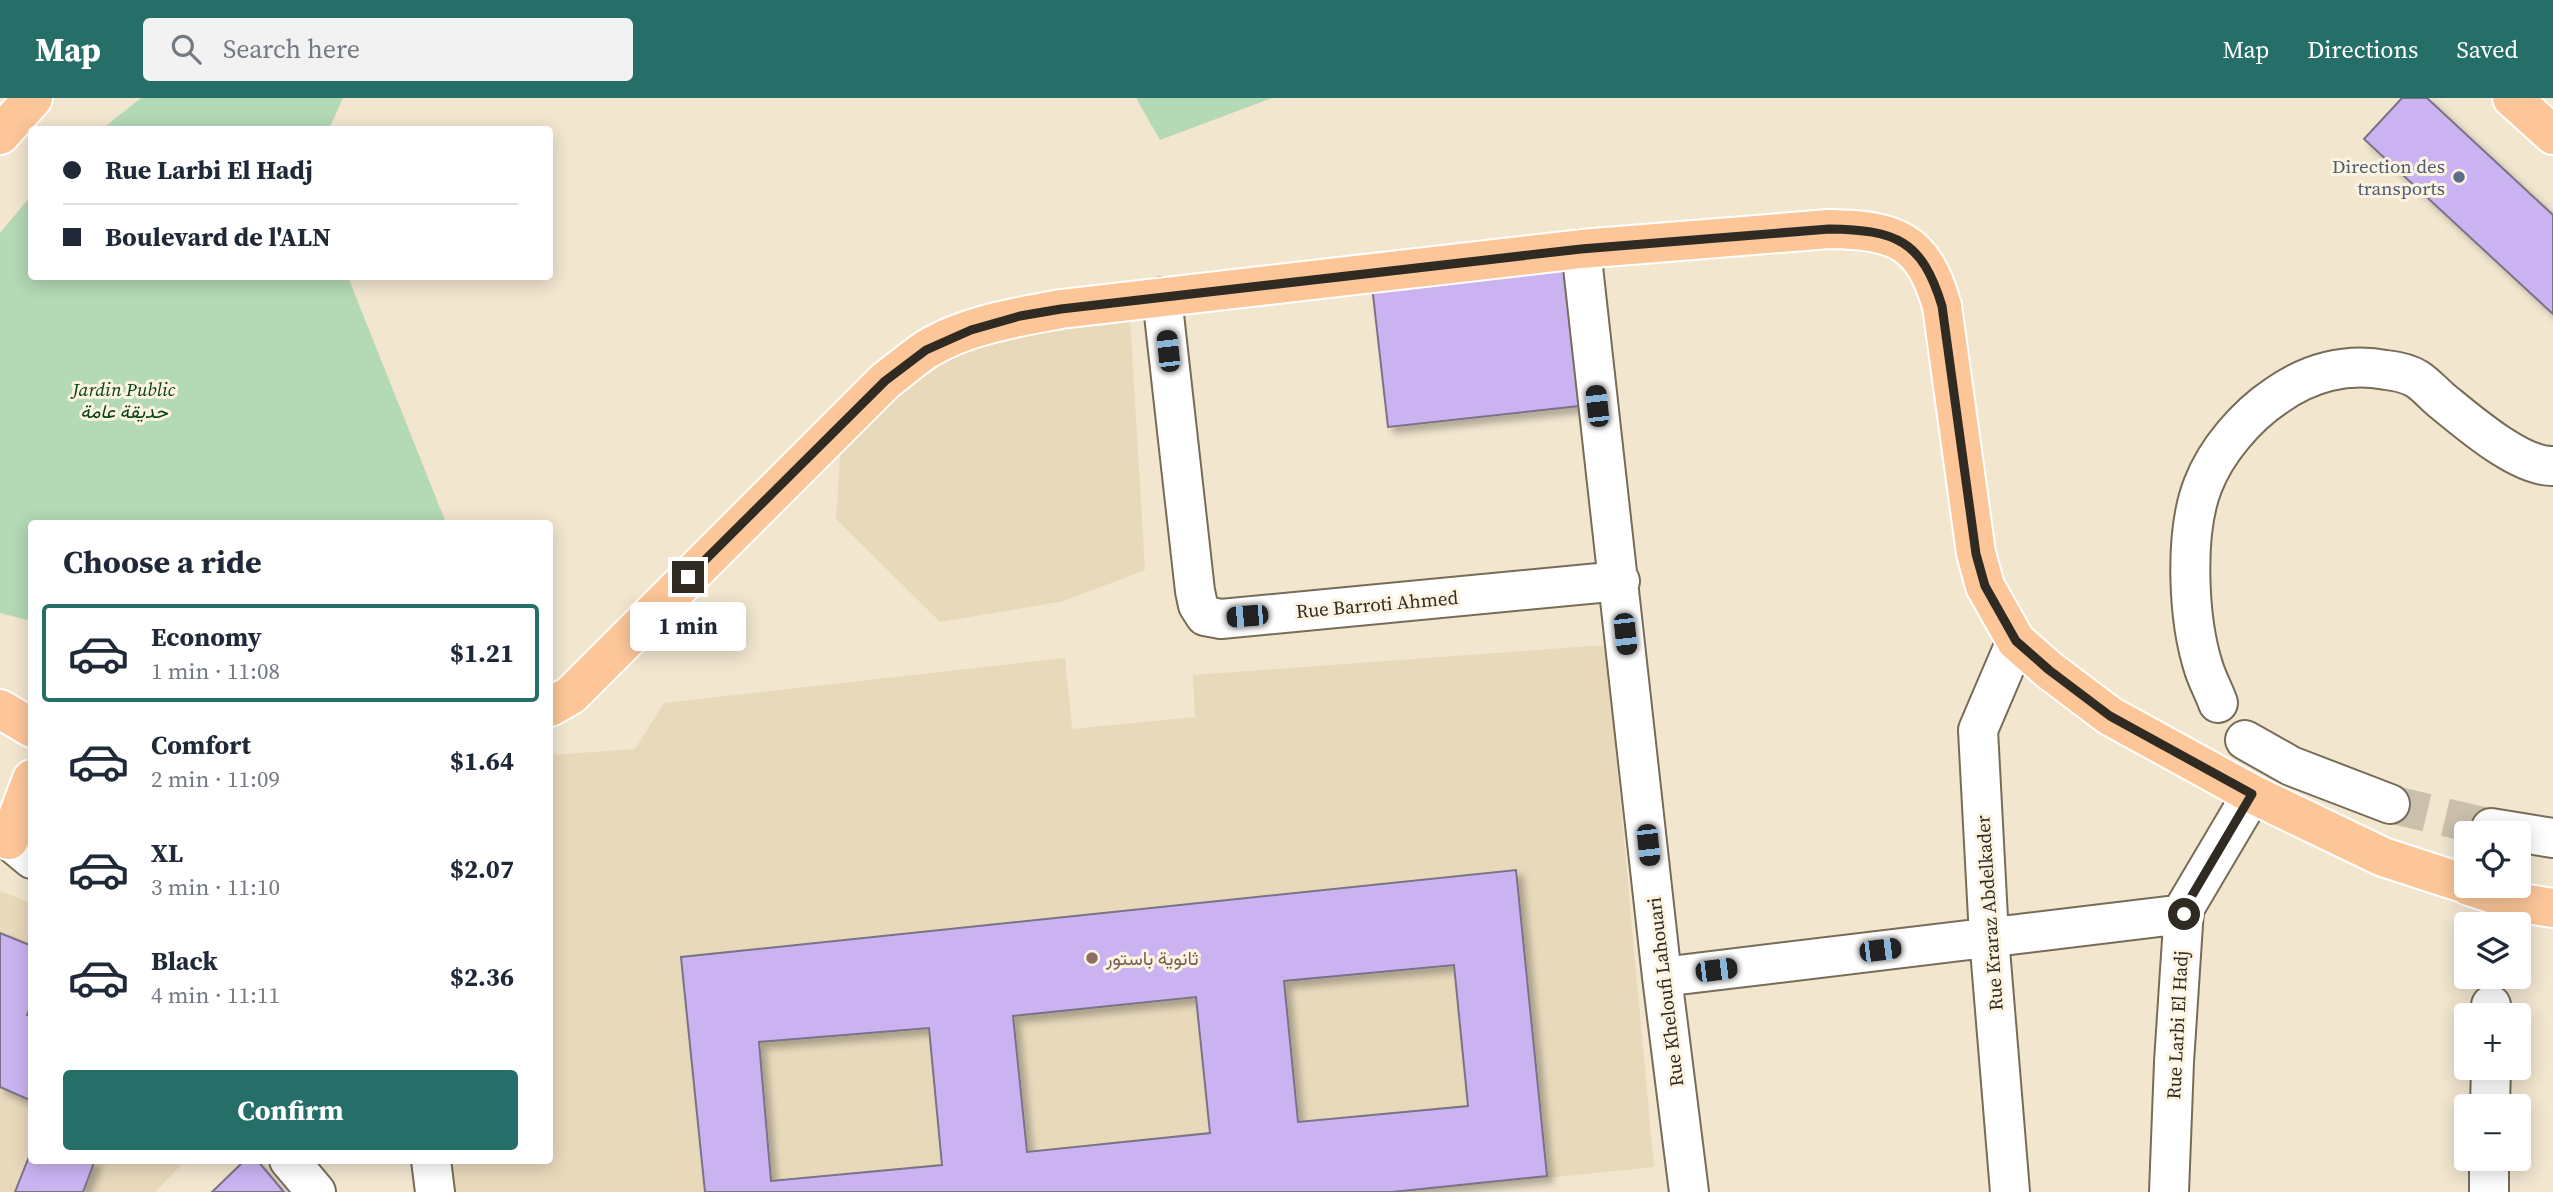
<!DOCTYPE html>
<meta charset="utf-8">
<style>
:root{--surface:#fff;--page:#f2f2f3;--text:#1f2937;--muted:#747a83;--line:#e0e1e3;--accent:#266f68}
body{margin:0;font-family:"Source Serif 4",Vazirmatn,serif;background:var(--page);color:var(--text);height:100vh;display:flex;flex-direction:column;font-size:26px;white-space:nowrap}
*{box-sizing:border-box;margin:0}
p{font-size:23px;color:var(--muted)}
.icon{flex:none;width:38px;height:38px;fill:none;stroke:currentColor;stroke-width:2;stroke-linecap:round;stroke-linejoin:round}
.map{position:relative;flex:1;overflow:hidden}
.panel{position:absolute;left:28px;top:422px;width:525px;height:644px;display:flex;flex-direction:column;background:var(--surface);border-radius:7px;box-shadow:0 4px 18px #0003}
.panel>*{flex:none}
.hud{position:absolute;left:28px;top:28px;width:525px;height:154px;border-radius:7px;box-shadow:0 4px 18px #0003;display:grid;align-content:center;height:154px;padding:0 35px;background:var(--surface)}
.controls{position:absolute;left:2454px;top:723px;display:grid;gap:14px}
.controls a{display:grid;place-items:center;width:77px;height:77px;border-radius:7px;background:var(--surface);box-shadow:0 4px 18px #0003;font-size:35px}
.end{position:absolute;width:32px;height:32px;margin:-16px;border:9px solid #2f2a22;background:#fff;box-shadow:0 0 0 4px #fff}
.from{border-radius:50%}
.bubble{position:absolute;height:49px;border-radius:7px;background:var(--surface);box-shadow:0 4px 18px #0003;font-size:23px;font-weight:700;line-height:49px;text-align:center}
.car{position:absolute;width:21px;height:42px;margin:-21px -10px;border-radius:9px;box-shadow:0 0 5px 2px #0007;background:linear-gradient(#222 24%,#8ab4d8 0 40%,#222 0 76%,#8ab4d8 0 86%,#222 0)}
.hud b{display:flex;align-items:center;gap:24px;height:66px;font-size:26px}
.hud b+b{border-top:2px solid var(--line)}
.hud i{width:18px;height:18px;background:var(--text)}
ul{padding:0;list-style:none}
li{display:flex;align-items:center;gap:21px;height:98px;margin:0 14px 10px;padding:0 21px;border:4px solid transparent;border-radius:7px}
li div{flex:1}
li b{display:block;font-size:26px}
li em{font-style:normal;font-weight:700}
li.current{border-color:var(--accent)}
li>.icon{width:63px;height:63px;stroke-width:1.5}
h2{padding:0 35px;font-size:32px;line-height:84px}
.button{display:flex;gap:14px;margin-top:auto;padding:14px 35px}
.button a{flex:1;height:80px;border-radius:7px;background:var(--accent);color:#fff;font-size:28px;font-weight:700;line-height:80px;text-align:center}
header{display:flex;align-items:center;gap:42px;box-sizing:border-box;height:98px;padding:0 35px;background:var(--accent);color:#fff}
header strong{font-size:33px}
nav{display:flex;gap:38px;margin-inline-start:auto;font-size:24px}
.search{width:490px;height:63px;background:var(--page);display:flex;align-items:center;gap:18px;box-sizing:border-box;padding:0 24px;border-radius:7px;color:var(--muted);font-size:26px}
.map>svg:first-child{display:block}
</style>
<header>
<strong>Map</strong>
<div class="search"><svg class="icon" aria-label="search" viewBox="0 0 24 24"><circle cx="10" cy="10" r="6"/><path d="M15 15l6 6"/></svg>Search here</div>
<nav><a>Map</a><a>Directions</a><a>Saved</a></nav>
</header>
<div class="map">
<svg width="2553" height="1094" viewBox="0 0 2553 1094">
<defs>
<filter id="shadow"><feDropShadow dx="6" dy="6" stdDeviation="3.5" flood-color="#0004"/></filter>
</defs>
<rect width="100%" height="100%" fill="#f2e6cf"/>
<path fill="#e8d9bb" d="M1129 203 1145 472 1064 503 940 524 836 421 841 346 926 252Z
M1606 547 1654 1069 1411 1094H454L452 1062H550V657L635 651 664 605 1065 560 1072 631 1195 619 1193 577Z
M0 793 31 805 32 1062H186L155 1094H0Z"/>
<path fill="#b4d9b5" d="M141 0H343L329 31H102Z
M1136 0H1272L1160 42Z
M31 98 32 178 348 179 446 425H32L31 523 0 515V135Z"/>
<path fill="#cbb3f2" stroke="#7a7287" stroke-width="2" fill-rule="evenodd" filter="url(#shadow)" d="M2402 0H2427L2553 117V216L2364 41Z
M1565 157 1579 308 1388 329 1371 179Z
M1516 772 1547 1078 1392 1094H705L681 859ZM1454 867 1468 1008 1298 1024 1284 883ZM1196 899 1210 1035 1027 1054 1013 918ZM929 930 942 1067 771 1083 759 944Z
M0 835 32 848V905L27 917 32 919V1003L0 989Z
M32 1051V1062H95L83 1094H15Z
M245 1062H257L284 1094H212Z"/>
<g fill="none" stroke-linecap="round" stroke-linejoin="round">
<path stroke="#cbc0ac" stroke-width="38" stroke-dasharray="38 19" stroke-linecap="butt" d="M2390 706 2491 730"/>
<g stroke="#776c58" stroke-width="42">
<path id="minor" d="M1581 151 1662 879 1689 1094
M1162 199 1195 493 1198 507 1205 518 1221 521 1620 483
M2218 605C2214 594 2208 583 2204 571 2188 522 2184 435 2203 387 2216 353 2246 318 2276 298 2308 275 2347 264 2386 272 2395 273 2409 276 2417 281 2425 286 2433 295 2441 302 2467 323 2519 369 2553 368
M2245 642 2291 668 2390 706
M2491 730 2553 740
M9 742 32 761
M1662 879 2184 816
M2491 917V907
M2490 1008 2491 970
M289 1062 316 1094
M431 1062 435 1094
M2010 1094 1989 839 1978 632 2016 543
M2169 1094 2174 964 2184 811 2252 696
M2489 1094V1060"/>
</g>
<g stroke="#fff" stroke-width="42">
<path id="major" d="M2512 0 2553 37
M0 37 33 0
M550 609 571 597 885 283C898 273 911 262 924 253 962 228 1017 219 1061 211L1581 151 1829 131C1896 132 1923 142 1942 208L1976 455 1985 488 2016 543 2049 572 2110 618 2252 696 2383 759 2466 786
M0 611 32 630
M0 739 9 742 32 681
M2469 788 2521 805 2553 810"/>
</g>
<use href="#minor" stroke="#fff" stroke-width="38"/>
<use href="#major" stroke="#fcc698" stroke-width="38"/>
</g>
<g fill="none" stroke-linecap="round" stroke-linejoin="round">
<path stroke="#2f2a22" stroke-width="9" d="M688 479 885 283 926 252 971 232 1020 218 1061 211 1581 151 1829 131C1896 132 1922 142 1942 208L1976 456 1985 488 2016 543 2049 572 2110 618 2252 696 2184 811V816"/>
</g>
<circle fill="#5c6f8a" stroke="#fdf3e1" stroke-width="2.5" cx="2459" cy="79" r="7"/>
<circle fill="#8d6e63" stroke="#fdf3e1" stroke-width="2.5" cx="1092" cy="860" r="7"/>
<g text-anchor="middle" stroke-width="6" stroke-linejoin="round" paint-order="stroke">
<g font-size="19" fill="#4e5e75" stroke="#fdf3e1" text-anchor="end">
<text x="2445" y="75">Direction des<tspan x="2445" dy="22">transports</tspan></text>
</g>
<g font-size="19" font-style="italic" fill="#064313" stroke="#fdf3e1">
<text x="124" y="298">Jardin Public<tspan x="124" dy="22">حديقة عامة</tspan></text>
</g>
<g font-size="19" fill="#2f2a22" stroke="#fdf3e1">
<text transform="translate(1377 506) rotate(-5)" y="7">Rue Barroti Ahmed</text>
<text transform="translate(1989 815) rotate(-94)" y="7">Rue Kraraz Abdelkader</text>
<text transform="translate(1665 894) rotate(-97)" y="7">Rue Kheloufi Lahouari</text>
<text transform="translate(2177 927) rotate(-87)" y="7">Rue Larbi El Hadj</text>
</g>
<g font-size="19" fill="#785e54" stroke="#fdf3e1" text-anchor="start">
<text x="1106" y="867">ثانوية باستور</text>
</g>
</g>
</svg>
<div class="controls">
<a><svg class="icon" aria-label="locate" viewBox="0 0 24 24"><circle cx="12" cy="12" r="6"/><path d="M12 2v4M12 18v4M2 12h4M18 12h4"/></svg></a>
<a><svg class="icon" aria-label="layers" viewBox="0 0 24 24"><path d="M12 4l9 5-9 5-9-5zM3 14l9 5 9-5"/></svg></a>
<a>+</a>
<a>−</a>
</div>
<i class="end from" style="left:2184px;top:816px"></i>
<i class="end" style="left:688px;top:479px"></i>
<div class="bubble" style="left:630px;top:504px;width:116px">1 min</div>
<i class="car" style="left:1168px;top:253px;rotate:354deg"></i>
<i class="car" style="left:1597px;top:308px;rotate:354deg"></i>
<i class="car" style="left:1247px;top:518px;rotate:265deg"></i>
<i class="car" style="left:1625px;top:536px;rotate:174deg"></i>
<i class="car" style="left:1648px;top:747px;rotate:174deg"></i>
<i class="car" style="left:1880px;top:852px;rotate:83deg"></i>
<i class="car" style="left:1716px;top:872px;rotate:83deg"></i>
<div class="hud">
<b><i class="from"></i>Rue Larbi El Hadj</b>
<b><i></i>Boulevard de l'ALN</b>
</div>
<section class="panel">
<h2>Choose a ride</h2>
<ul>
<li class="current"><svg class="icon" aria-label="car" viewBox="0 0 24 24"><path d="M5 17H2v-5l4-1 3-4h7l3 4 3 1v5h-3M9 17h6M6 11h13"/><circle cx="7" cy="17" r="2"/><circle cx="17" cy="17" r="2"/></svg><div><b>Economy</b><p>1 min · 11:08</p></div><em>$1.21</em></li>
<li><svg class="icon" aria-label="car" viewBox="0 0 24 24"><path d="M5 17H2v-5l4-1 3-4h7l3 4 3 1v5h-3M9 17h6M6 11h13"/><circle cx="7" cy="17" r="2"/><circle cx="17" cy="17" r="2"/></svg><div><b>Comfort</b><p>2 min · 11:09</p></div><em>$1.64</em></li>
<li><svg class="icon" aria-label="car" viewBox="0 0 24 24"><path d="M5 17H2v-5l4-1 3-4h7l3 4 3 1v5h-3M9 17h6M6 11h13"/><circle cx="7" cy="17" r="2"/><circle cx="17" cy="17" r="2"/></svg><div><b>XL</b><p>3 min · 11:10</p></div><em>$2.07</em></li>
<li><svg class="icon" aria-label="car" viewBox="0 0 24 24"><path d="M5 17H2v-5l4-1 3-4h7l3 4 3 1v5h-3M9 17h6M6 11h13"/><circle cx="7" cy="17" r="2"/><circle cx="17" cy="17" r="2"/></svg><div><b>Black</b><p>4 min · 11:11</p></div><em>$2.36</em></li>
</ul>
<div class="button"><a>Confirm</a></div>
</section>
</div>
